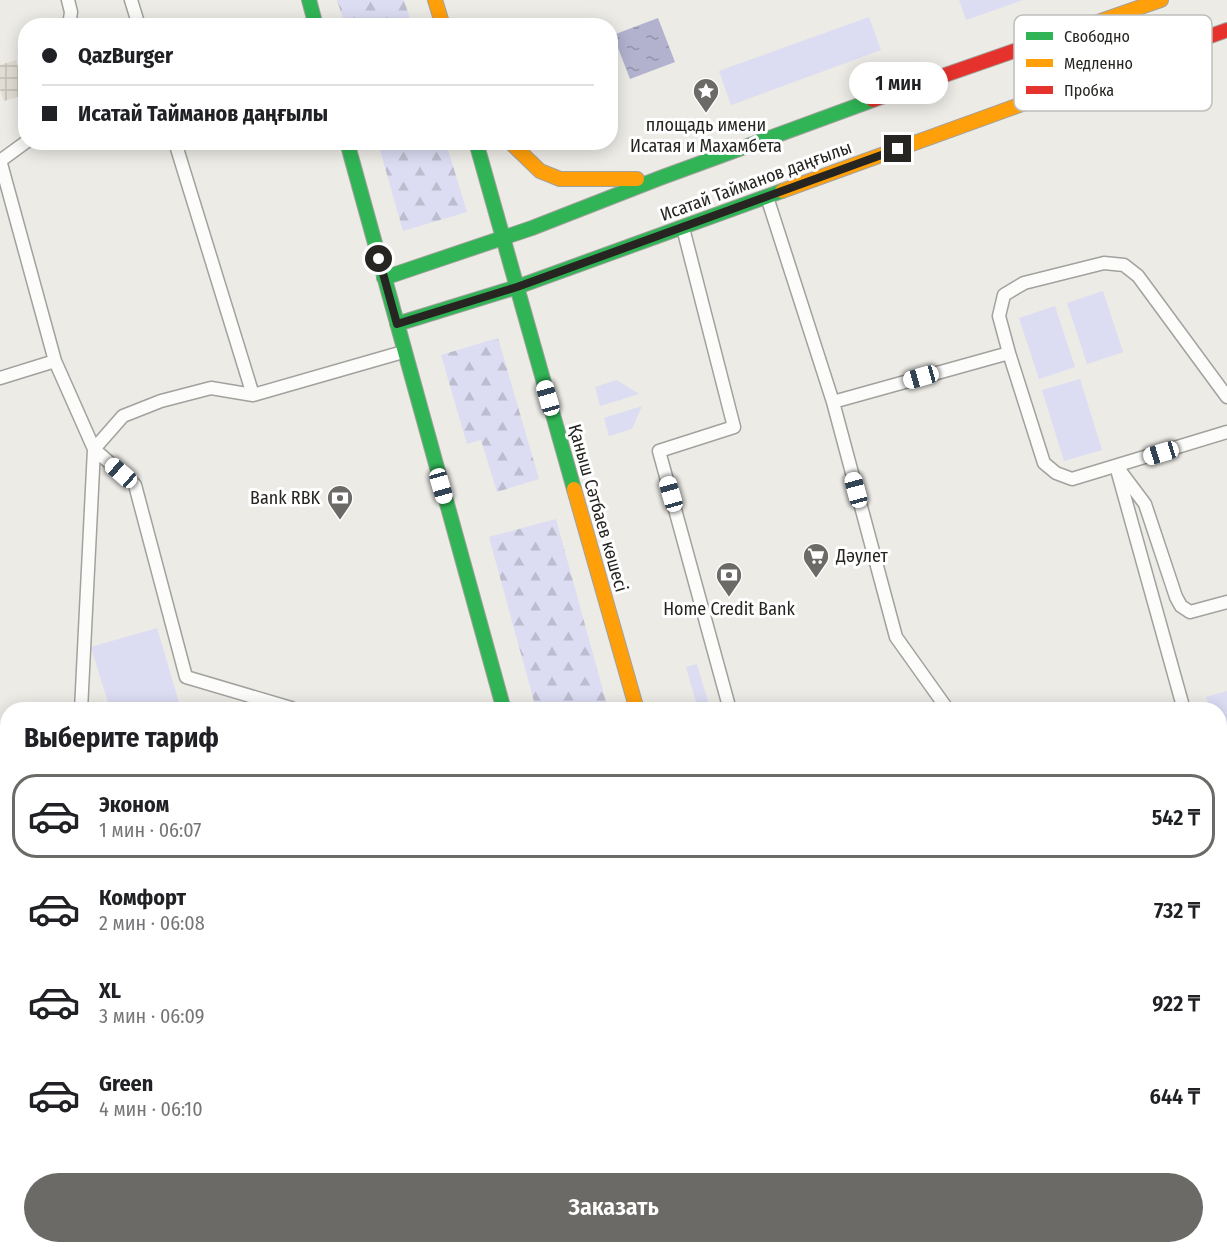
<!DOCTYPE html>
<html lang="ru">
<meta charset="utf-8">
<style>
:root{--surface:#fff;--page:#f6f6f6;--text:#202124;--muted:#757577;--line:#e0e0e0;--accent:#6b6a66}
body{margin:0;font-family:"Fira Sans Condensed",sans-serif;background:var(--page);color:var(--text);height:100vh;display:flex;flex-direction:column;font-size:22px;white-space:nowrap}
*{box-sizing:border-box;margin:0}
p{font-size:20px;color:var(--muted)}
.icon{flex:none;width:33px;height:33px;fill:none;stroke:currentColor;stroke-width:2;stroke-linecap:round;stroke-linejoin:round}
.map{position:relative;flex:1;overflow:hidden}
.drawer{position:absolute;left:0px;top:702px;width:1227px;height:552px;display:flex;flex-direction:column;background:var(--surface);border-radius:24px 24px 0 0;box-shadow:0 3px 15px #0003}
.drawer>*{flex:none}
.banner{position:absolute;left:18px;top:18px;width:600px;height:132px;border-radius:24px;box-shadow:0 3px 15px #0003;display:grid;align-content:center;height:132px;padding:0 24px;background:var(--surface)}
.end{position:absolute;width:27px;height:27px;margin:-14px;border:8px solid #262521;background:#fff;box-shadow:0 0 0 3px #fff}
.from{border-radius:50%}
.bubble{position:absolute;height:42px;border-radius:21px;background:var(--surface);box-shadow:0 3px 15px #0003;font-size:20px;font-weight:600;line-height:42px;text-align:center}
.car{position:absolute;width:18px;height:36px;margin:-18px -9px;border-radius:8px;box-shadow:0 0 4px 2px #0007;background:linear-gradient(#fff 24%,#345 0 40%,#fff 0 76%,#345 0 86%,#fff 0)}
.banner b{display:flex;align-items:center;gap:21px;height:57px;font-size:22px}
.banner b+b{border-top:2px solid var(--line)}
.banner i{width:15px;height:15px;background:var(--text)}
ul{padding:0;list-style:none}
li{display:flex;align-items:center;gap:18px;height:84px;margin:0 12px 9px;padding:0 12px;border:3px solid transparent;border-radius:24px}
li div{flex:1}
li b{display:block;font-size:22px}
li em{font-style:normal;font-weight:600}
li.selected{border-color:var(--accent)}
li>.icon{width:54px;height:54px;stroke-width:1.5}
h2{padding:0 24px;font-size:27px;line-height:72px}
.primary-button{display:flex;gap:12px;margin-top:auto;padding:12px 24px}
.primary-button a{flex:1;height:69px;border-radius:36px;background:var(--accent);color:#fff;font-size:24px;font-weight:600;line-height:69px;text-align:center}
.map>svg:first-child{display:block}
</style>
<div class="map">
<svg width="1227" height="1254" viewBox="0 0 1227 1254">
<defs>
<pattern id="industrial-grid" width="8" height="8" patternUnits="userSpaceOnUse" patternTransform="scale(1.5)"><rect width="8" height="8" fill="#e1ddd3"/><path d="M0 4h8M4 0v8" fill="none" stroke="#c1beb5"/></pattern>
<pattern id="forest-firs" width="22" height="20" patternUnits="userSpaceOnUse" patternTransform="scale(1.5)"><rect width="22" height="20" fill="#dcdcf3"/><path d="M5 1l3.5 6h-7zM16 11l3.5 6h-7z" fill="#bdbdd0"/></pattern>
<pattern id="water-ripples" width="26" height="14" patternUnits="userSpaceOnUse" patternTransform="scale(1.5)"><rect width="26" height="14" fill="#b2b2cf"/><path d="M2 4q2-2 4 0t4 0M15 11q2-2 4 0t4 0" fill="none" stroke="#9191a8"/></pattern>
</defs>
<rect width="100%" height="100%" fill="#ecebe6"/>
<path fill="url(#industrial-grid)" d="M16 60 25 95 4 101 0 89V65Z"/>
<path fill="#dcdcf3" d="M959 0H1023L966 20Z
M869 17 881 50 731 105 719 71Z
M1103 291 1123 352 1087 364 1067 303Z
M1055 306 1075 367 1039 379 1019 318Z
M1080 379 1102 450 1064 461 1042 390Z
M617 380 639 394 600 406 595 387Z
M642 406 632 429 609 436 604 418Z
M157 628 181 709H110L91 647Z
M697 664 710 709H698L686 667Z
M1227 691V768L1220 742V710L1210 709 1206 697Z
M1227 1229V1254H1139L1161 1247 1220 1246V1230Z"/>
<path fill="url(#forest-firs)" d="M337 0H404L412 25H345Z
M378 143H446L467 212 403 231Z
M498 338 539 479 497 492 481 440 467 444 441 355Z
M556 519 608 709H536L489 537Z
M693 1247H765L767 1254H695Z"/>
<path fill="url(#water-ripples)" d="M658 18 675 62 630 79 613 35Z"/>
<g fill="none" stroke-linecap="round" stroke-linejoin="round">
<g stroke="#a2a19d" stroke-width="15">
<path id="lane" d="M68 0 71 12 69 26
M131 0 139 26
M175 142 253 395
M0 160 55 361
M0 161 26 142
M767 197 833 402 896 637 948 710
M683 228 734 427 659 451 730 710
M1009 353 999 316 1004 295 1024 283 1104 263 1124 265 1138 276 1227 397
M0 378 55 361 94 449 135 485 186 677 291 708V710
M833 402 1009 353 1044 463 1056 473 1072 479 1227 432
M1116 466 1184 710
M1121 472 1145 504 1176 597 1181 606 1190 612 1227 602
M81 710 94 449 123 416 161 401 211 388 253 395 403 352
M1220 814H1227
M0 930 8 927
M1220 944H1227
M1220 1197 1227 1194
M0 1211 8 1215
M72 1246 88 1254
M173 1246 190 1254
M858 1246 860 1254
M934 1246 938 1248 941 1254
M505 1254 527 1246
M889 1254 921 1246
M1027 1254 1052 1246"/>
</g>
<g stroke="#a2a19d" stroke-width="16">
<path id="fast" d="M309 0 316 26
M347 142 504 710
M476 142 574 489
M384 278 532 228 660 178 873 100
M397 324 517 287 782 191
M0 1124 8 1121"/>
</g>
<g stroke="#a2a19d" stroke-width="16">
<path id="slow" d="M435 0 443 26
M1089 25 1161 0
M510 142 540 171 560 179H637
M782 191 1091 79
M574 489 637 710
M785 1246 787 1254"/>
</g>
<g stroke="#a2a19d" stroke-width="16">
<path id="jam" d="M1091 79 1227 30
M873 100 1089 25
M653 1246 656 1254"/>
</g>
<use href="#lane" stroke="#fcfcfb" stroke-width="12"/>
<use href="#fast" stroke="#30b455" stroke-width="14"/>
<use href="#slow" stroke="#ff9f0a" stroke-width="14"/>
<use href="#jam" stroke="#e5322d" stroke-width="14"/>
</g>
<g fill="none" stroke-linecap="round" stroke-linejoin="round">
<path stroke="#262521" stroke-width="8" d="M379 259 397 324 517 287 898 149"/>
</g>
<defs>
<g id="sight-pin" transform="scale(1.35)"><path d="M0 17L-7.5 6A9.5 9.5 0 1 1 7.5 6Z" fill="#6b6a66" stroke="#fff"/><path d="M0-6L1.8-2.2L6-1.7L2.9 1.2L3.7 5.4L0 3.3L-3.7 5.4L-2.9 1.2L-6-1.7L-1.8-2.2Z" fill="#fff"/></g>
<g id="bank-pin" transform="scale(1.35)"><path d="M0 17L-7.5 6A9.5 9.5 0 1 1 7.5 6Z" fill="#6b6a66" stroke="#fff"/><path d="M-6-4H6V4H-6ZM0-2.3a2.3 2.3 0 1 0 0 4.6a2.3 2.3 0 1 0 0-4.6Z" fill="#fff"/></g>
<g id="supermarket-pin" transform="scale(1.35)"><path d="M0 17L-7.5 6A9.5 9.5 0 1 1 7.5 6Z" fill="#6b6a66" stroke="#fff"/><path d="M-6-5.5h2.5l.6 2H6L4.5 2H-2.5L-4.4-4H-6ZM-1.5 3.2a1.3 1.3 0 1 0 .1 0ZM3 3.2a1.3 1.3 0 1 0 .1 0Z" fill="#fff"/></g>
</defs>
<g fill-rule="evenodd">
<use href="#sight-pin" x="706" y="91"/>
<use href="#bank-pin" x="340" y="498"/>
<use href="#supermarket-pin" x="816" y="556"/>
<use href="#bank-pin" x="729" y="575"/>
</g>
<g text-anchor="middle" stroke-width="6" stroke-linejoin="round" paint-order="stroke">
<g font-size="18" fill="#262521" stroke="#fff">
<text x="706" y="131">площадь имени<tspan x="706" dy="21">Исатая и Махамбета</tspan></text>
<text x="320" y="504" text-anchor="end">Bank RBK</text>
<text x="836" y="562" text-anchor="start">Дәулет</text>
<text x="729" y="615">Home Credit Bank</text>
</g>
<g font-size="18" fill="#262521" stroke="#fff">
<text transform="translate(756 181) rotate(-20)" y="6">Исатай Тайманов даңғылы</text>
<text transform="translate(598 508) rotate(74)" y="6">Қаныш Сәтбаев көшесі</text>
</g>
</g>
<rect x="1014" y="15" width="198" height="96" rx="9" fill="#fff" stroke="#bebebc" stroke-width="1.5"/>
<rect x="1026" y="32" width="27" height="8" fill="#30b455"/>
<rect x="1026" y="59" width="27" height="8" fill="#ff9f0a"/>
<rect x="1026" y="86" width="27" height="8" fill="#e5322d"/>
<g font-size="16" fill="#262521">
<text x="1064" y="42">Свободно</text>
<text x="1064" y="69">Медленно</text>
<text x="1064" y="96">Пробка</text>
</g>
</svg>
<i class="end from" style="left:379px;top:259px"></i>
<i class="end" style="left:898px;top:149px"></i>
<div class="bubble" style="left:849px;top:62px;width:99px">1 мин</div>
<i class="car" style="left:921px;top:377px;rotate:254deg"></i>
<i class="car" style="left:548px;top:398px;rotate:344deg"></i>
<i class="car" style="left:1161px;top:453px;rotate:253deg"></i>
<i class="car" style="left:121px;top:473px;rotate:311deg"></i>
<i class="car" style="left:441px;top:486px;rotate:164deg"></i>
<i class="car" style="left:856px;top:490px;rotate:345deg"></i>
<i class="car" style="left:671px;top:494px;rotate:344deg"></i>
<div class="banner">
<b><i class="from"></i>QazBurger</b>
<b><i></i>Исатай Тайманов даңғылы</b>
</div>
<section class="drawer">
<h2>Выберите тариф</h2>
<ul>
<li class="selected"><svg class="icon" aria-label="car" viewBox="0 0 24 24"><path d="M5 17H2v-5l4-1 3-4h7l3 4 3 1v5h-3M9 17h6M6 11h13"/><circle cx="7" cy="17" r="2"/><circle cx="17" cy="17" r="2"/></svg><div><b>Эконом</b><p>1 мин · 06:07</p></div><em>542 ₸</em></li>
<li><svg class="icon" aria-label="car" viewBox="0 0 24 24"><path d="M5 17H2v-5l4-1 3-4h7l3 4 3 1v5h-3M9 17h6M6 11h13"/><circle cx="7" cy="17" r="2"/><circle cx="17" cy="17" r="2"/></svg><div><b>Комфорт</b><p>2 мин · 06:08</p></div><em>732 ₸</em></li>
<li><svg class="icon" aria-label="car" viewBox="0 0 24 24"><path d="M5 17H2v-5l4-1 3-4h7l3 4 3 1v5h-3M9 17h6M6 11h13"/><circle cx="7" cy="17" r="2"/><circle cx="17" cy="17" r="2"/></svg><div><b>XL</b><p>3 мин · 06:09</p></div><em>922 ₸</em></li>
<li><svg class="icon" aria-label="car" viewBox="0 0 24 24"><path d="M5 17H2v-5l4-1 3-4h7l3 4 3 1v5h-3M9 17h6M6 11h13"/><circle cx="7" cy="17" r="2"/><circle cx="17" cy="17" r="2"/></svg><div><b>Green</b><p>4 мин · 06:10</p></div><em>644 ₸</em></li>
</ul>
<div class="primary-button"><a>Заказать</a></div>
</section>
</div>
